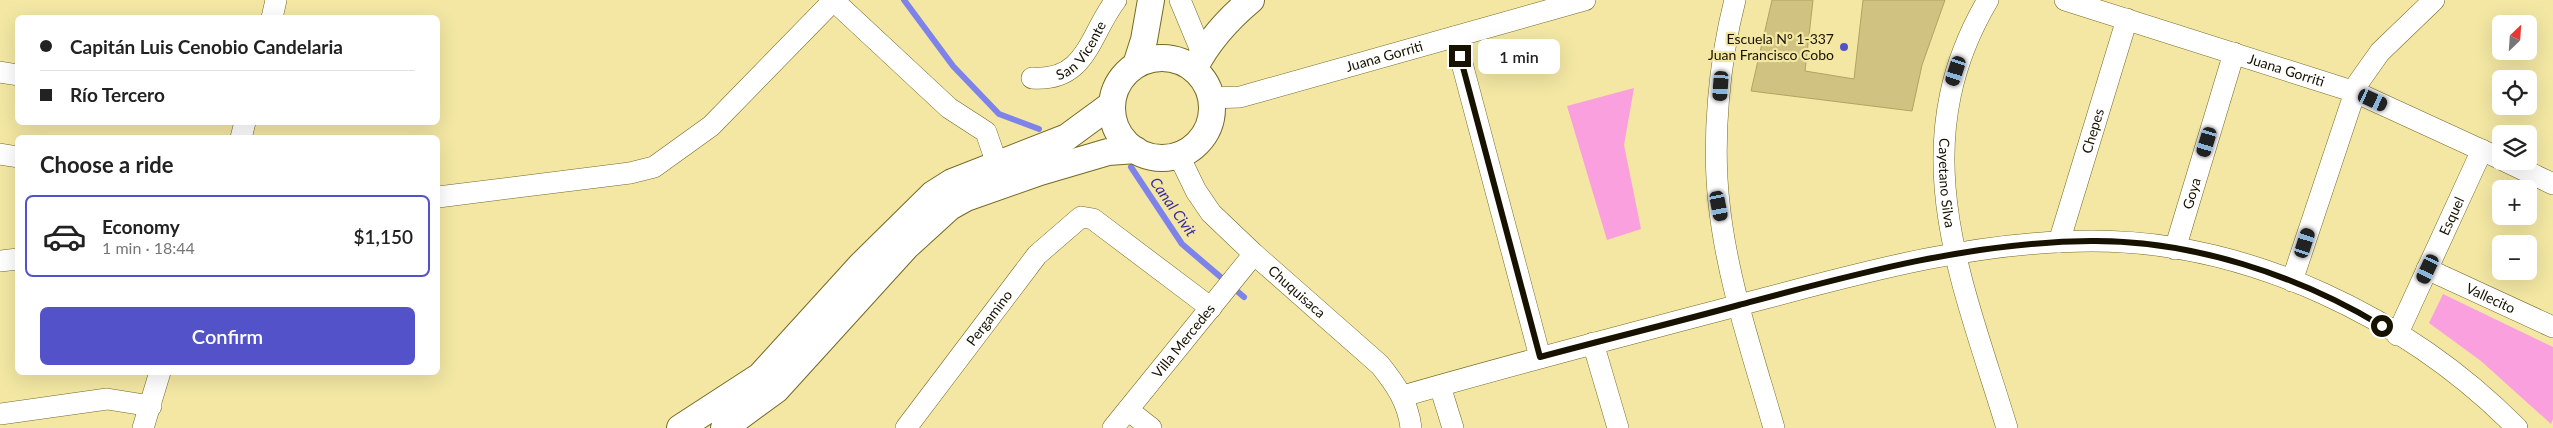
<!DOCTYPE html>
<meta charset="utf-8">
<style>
:root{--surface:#fff;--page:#f2f2f2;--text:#222;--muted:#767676;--line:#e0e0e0;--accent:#5452c9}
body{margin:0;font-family:Lato,sans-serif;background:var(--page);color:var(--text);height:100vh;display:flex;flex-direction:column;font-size:19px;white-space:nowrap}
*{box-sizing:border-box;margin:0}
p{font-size:16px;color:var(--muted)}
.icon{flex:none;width:28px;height:28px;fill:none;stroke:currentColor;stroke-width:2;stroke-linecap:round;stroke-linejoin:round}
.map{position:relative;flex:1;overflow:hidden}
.drawer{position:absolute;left:15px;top:135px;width:425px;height:240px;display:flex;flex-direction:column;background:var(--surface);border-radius:8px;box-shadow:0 5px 20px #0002}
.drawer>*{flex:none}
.banner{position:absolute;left:15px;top:15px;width:425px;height:110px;border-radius:8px;box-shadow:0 5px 20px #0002;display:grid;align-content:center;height:110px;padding:0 25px;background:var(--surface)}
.needle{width:32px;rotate:25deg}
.buttons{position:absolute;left:2492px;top:15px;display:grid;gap:10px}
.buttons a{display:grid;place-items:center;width:45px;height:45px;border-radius:8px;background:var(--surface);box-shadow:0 5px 20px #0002;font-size:25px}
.end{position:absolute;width:22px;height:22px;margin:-11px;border:6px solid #171200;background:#fff;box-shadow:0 0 0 2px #fff}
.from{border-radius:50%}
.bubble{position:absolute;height:35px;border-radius:8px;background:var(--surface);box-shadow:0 5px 20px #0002;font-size:16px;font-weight:600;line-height:35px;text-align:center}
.car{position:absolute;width:15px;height:30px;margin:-15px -8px;border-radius:6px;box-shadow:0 0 4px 1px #0007;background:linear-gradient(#222 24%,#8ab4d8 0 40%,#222 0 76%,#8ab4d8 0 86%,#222 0)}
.banner b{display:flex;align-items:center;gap:18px;height:48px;font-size:19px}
.banner b+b{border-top:1px solid var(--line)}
.banner i{width:12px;height:12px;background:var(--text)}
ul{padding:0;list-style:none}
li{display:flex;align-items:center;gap:15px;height:82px;margin:0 10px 8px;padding:0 15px;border:2px solid transparent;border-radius:8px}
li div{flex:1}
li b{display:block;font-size:19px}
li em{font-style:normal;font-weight:600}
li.active{border-color:var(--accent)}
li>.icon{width:45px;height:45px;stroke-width:1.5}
h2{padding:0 25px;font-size:22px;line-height:60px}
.action{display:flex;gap:10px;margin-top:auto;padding:10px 25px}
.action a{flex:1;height:58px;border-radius:8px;background:var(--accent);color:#fff;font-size:20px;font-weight:600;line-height:58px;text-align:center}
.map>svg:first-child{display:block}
</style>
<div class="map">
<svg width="2553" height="428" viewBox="0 0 2553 428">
<rect width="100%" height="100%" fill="#f3e7a3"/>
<path fill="#faa0df" d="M1634 88 1624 145 1641 229 1607 240 1567 106Z
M2443 294 2553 347V419L2551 424 2481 361 2429 323Z"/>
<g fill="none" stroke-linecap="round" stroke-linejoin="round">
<path stroke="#7d83ea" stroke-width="6" d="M904 0 953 66 999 114 1039 129
M1131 167 1182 244 1244 297"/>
</g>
<path fill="#d0c381" stroke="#b0a462" d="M1772 0H1813L1805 71 1854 79 1863 0H1945L1922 65 1912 111 1751 91Z"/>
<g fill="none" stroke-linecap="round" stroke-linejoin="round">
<g stroke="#756926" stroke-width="22">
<g id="minor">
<path d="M833 0 949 108 986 132 997 164"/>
<path d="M1180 0 1202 53"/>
<path d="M1735 0C1719 62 1712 140 1719 203 1727 280 1753 355 1774 428"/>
<path id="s1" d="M1988 0C1901 147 1962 280 2007 428"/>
<path id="s2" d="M2065 0 2355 92 2501 159"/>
<path d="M272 18 276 0"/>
<path d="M1455 37 1540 357"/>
<path d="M0 72 18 75"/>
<path id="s3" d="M1032 78C1087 82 1089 35 1116 0"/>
<path id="s4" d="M1211 98 1240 97 1585 0"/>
<path d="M241 138 245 122"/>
<path d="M0 154 18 157"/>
<path id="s5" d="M1179 156 1196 191 1211 213 1254 254 1380 365C1396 385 1408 402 1411 428"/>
<path d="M2505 161 2553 184"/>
<path d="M438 197 630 173 654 167 711 126 834 0"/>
<path id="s6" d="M2059 242 2127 19"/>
<path id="s7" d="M2175 249 2234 53"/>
<path d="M0 261 18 259"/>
<path id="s8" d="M2427 269 2553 327"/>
<path d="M2292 281 2358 83 2380 52 2434 0"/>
<path id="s9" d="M2397 335 2482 150"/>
<path d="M1593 343 1618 428"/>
<path d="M1440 386 1453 428"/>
<path d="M1403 396C1514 364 1625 335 1736 306 1853 275 1970 241 2092 241 2249 241 2408 318 2517 428"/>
<path d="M1128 410 1151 428"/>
<path d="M0 414 107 399 151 406"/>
<path d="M143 428 160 372"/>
<path id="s10" d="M906 428 1037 255 1081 217 1093 219 1211 308"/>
<path id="s11" d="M1113 428 1254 254"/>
</g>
</g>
<g stroke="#756926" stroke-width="28">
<path id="major" d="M1112 108a50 50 0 1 1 100 0a50 50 0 1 1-100 0Z
M1136 65 1144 40 1151 0
M1194 69C1208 41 1227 20 1251 0
M680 428 760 376 861 265 933 194 952 182 1067 137 1112 104
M724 428 776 390 906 247 950 207 966 198 1040 172 1108 152 1136 150"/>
</g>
<use href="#minor" stroke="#fff" stroke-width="21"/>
<use href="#major" stroke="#fff" stroke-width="26"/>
</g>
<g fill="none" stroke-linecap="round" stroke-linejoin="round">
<path stroke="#171200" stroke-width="6" d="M1460 56 1540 357C1607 339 1673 323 1739 305 1855 274 1971 242 2091 241 2191 240 2298 275 2382 326"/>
</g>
<circle fill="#5452c9" stroke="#f3e7a3" stroke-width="2" cx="1844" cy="47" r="5"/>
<g text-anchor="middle" stroke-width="4.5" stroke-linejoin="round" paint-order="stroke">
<g font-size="14" fill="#171200" stroke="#f3e7a3" text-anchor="end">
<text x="1834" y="44">Escuela N° 1-337<tspan x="1834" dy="16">Juan Francisco Cobo</tspan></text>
</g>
<g font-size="14" fill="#171200" stroke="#f3e7a3">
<text dy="5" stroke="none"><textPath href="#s3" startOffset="61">San Vicente</textPath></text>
<text dy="5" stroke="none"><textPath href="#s4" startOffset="179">Juana Gorriti</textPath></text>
<text dy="5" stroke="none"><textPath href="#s2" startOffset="232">Juana Gorriti</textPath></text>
<text dy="5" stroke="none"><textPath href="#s6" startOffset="116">Chepes</textPath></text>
<text dy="5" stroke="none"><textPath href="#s1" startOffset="191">Cayetano Silva</textPath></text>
<text dy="5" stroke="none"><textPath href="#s7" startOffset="58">Goya</textPath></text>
<text dy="5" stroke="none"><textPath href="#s9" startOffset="131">Esquel</textPath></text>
<text dy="5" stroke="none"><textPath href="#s5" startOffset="182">Chuquisaca</textPath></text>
<text dy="5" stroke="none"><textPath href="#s8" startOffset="70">Vallecito</textPath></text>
<text dy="5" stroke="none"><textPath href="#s10" startOffset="138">Pergamino</textPath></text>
<text dy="5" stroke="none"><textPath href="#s11" startOffset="112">Villa Mercedes</textPath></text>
</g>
<g font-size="15" font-style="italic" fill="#3729a0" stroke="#f3e7a3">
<text transform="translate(1173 207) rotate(55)" y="5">Canal Civit</text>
</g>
</g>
</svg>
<div class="buttons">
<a><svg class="needle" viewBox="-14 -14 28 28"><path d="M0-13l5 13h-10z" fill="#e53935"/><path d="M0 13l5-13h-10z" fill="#767676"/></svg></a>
<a><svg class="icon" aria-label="locate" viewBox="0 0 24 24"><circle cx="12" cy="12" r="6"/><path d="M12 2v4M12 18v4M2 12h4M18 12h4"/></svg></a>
<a><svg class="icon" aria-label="layers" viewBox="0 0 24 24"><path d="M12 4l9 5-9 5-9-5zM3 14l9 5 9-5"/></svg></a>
<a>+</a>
<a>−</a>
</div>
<i class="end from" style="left:2382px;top:326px"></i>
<i class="end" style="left:1460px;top:56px"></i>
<div class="bubble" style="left:1478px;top:39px;width:82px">1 min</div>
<i class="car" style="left:1956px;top:71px;rotate:198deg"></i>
<i class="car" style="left:1721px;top:86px;rotate:184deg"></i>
<i class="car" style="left:2373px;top:100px;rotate:115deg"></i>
<i class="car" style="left:2207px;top:142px;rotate:197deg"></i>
<i class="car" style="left:1719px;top:206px;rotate:169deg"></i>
<i class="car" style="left:2305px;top:243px;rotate:18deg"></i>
<i class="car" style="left:2428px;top:269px;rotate:205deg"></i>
<div class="banner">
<b><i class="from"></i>Capitán Luis Cenobio Candelaria</b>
<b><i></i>Río Tercero</b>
</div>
<section class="drawer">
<h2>Choose a ride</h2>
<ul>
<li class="active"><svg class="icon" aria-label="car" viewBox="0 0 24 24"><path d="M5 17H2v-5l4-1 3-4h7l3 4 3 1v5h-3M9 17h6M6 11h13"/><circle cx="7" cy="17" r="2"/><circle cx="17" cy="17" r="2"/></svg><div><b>Economy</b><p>1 min · 18:44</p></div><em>$1,150</em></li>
</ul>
<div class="action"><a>Confirm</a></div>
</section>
</div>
